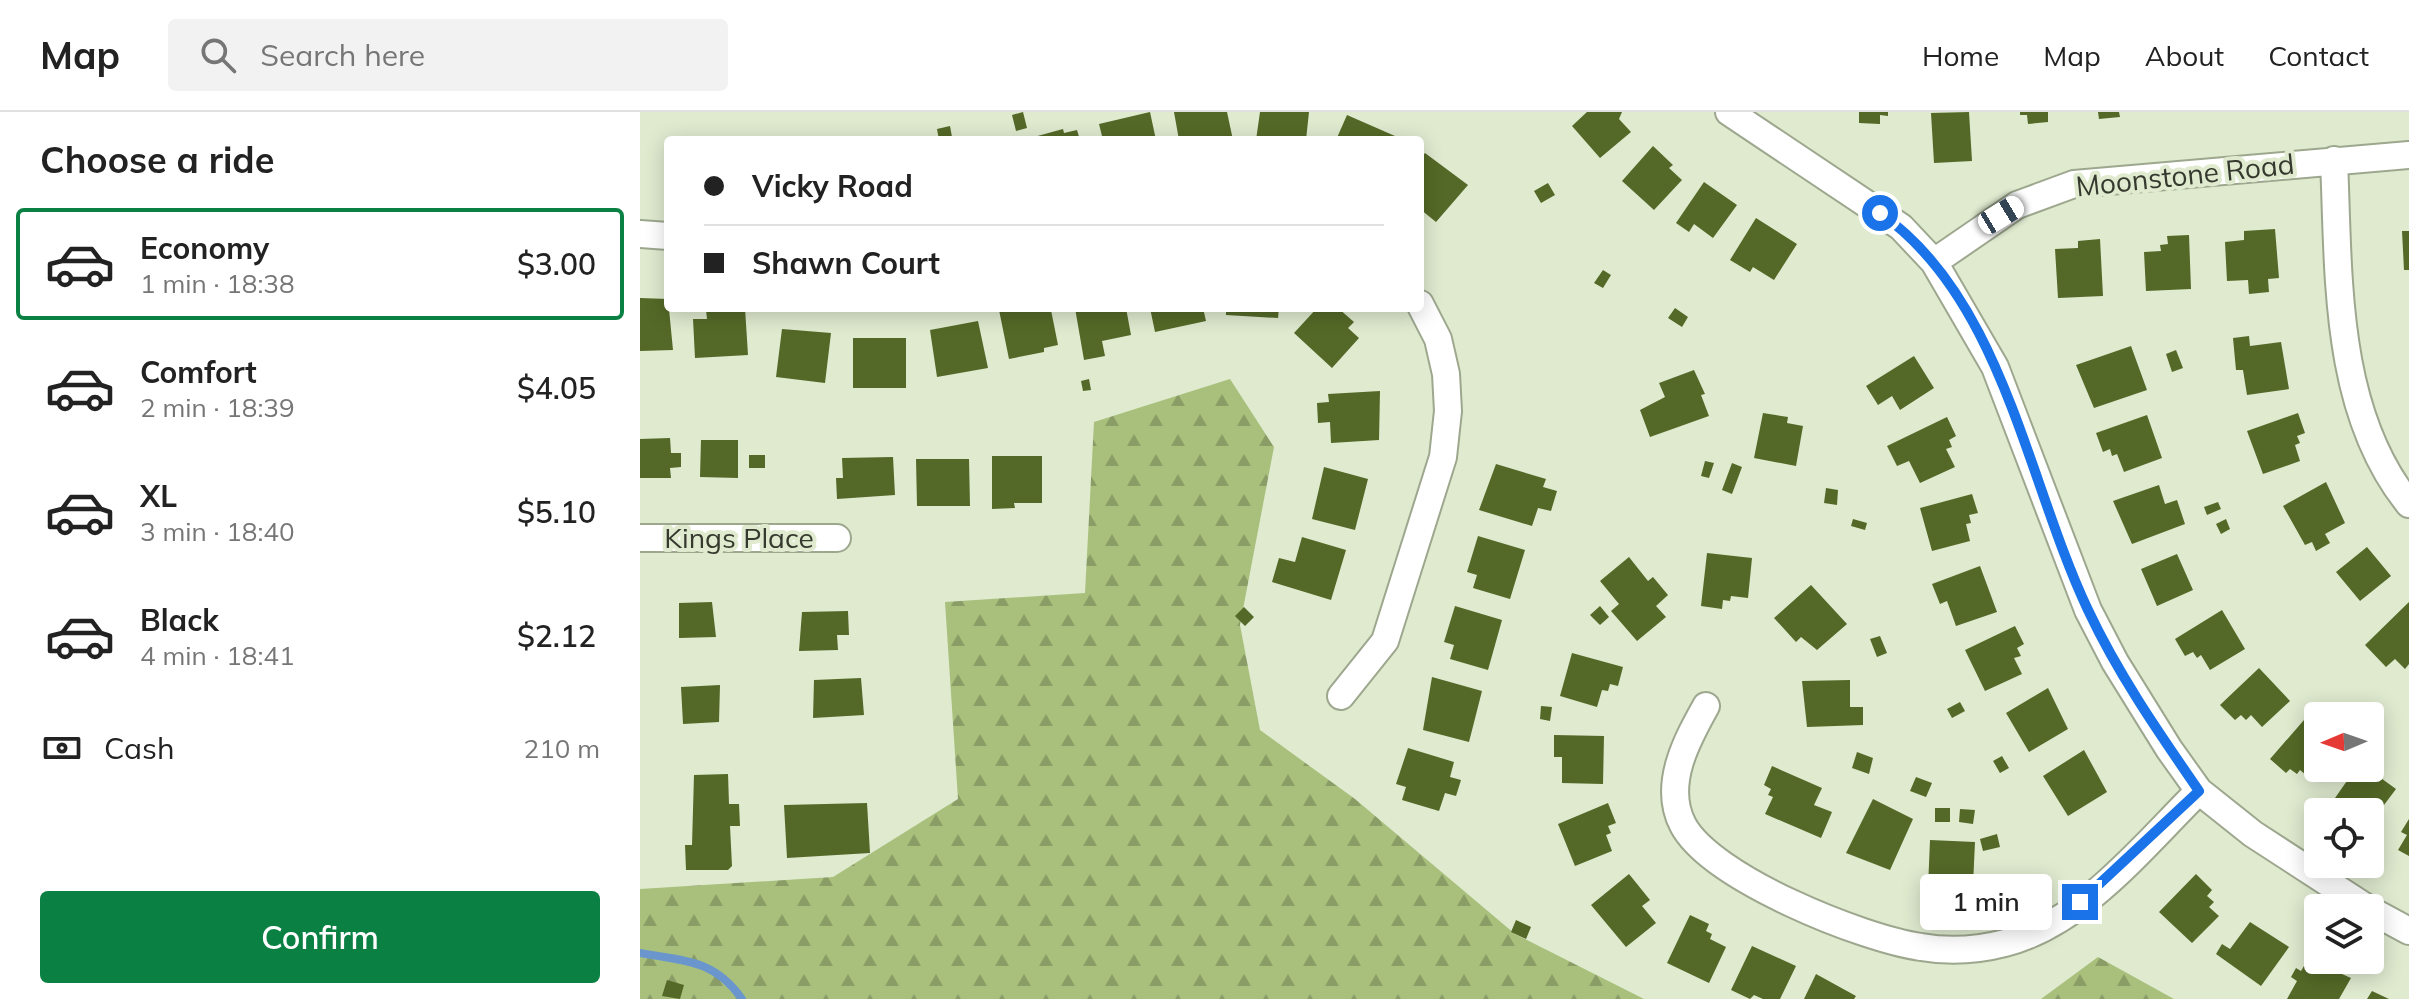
<!DOCTYPE html>
<meta charset="utf-8">
<style>
:root{--surface:#fff;--page:#f2f2f2;--text:#222;--muted:#767676;--line:#e0e0e0;--accent:#0b8043}
body{margin:0;font-family:Mulish,sans-serif;background:var(--page);color:var(--text);height:100vh;display:flex;flex-direction:column;font-size:30px;white-space:nowrap}
*{box-sizing:border-box;margin:0}
p{font-size:26px;color:var(--muted)}
.icon{flex:none;width:44px;height:44px;fill:none;stroke:currentColor;stroke-width:2;stroke-linecap:round;stroke-linejoin:round}
.map{position:relative;flex:1;overflow:hidden}
.sheet{display:flex;flex-direction:column;background:var(--surface);width:640px}
.sheet>*{flex:none}
.top-card{position:absolute;left:24px;top:24px;width:760px;height:176px;border-radius:8px;box-shadow:0 4px 20px #0003;display:grid;align-content:center;height:176px;padding:0 40px;background:var(--surface)}
.needle{width:52px;rotate:268deg}
.fabs{position:absolute;left:1664px;top:590px;display:grid;gap:16px}
.fabs a{display:grid;place-items:center;width:80px;height:80px;border-radius:8px;background:var(--surface);box-shadow:0 4px 20px #0003;font-size:40px}
.end{position:absolute;width:36px;height:36px;margin:-18px;border:10px solid #1a73e8;background:#fff;box-shadow:0 0 0 4px #fff}
.from{border-radius:50%}
.bubble{position:absolute;height:56px;border-radius:8px;background:var(--surface);box-shadow:0 4px 20px #0003;font-size:26px;font-weight:600;line-height:56px;text-align:center}
.car{position:absolute;width:24px;height:48px;margin:-24px -12px;border-radius:10px;box-shadow:0 0 6px 2px #0007;background:linear-gradient(#fff 24%,#345 0 40%,#fff 0 76%,#345 0 86%,#fff 0)}
.top-card b{display:flex;align-items:center;gap:28px;height:76px;font-size:30px}
.top-card b+b{border-top:2px solid var(--line)}
.top-card i{width:20px;height:20px;background:var(--text)}
ul{padding:0;list-style:none}
li{display:flex;align-items:center;gap:24px;height:112px;margin:0 16px 12px;padding:0 24px;border:4px solid transparent;border-radius:8px}
li div{flex:1}
li b{display:block;font-size:30px}
li em{font-style:normal;font-weight:600}
li.active{border-color:var(--accent)}
li>.icon{width:72px;height:72px;stroke-width:1.5}
h2{padding:0 40px;font-size:36px;line-height:96px}
.pay{display:flex;align-items:center;gap:20px;height:88px;padding:0 40px;font-size:30px}
.pay p{margin-inline-start:auto}
.cta{display:flex;gap:16px;margin-top:auto;padding:16px 40px}
.cta a{flex:1;height:92px;border-radius:8px;background:var(--accent);color:#fff;font-size:32px;font-weight:600;line-height:92px;text-align:center}
header{display:flex;align-items:center;gap:48px;box-sizing:border-box;height:112px;padding:0 40px;background:var(--surface);border-bottom:2px solid var(--line)}
header strong{font-size:38px}
nav{display:flex;gap:44px;margin-inline-start:auto;font-size:28px}
.search{width:560px;height:72px;background:var(--page);display:flex;align-items:center;gap:20px;box-sizing:border-box;padding:0 28px;border-radius:8px;color:var(--muted);font-size:30px}
main{display:flex;flex:1;min-height:0}
.map>svg:first-child{display:block}
</style>
<header>
<strong>Map</strong>
<div class="search"><svg class="icon" aria-label="search" viewBox="0 0 24 24"><circle cx="10" cy="10" r="6"/><path d="M15 15l6 6"/></svg>Search here</div>
<nav><a>Home</a><a>Map</a><a>About</a><a>Contact</a></nav>
</header>
<main>
<section class="sheet">
<h2>Choose a ride</h2>
<ul>
<li class="active"><svg class="icon" aria-label="car" viewBox="0 0 24 24"><path d="M5 17H2v-5l4-1 3-4h7l3 4 3 1v5h-3M9 17h6M6 11h13"/><circle cx="7" cy="17" r="2"/><circle cx="17" cy="17" r="2"/></svg><div><b>Economy</b><p>1 min · 18:38</p></div><em>$3.00</em></li>
<li><svg class="icon" aria-label="car" viewBox="0 0 24 24"><path d="M5 17H2v-5l4-1 3-4h7l3 4 3 1v5h-3M9 17h6M6 11h13"/><circle cx="7" cy="17" r="2"/><circle cx="17" cy="17" r="2"/></svg><div><b>Comfort</b><p>2 min · 18:39</p></div><em>$4.05</em></li>
<li><svg class="icon" aria-label="car" viewBox="0 0 24 24"><path d="M5 17H2v-5l4-1 3-4h7l3 4 3 1v5h-3M9 17h6M6 11h13"/><circle cx="7" cy="17" r="2"/><circle cx="17" cy="17" r="2"/></svg><div><b>XL</b><p>3 min · 18:40</p></div><em>$5.10</em></li>
<li><svg class="icon" aria-label="car" viewBox="0 0 24 24"><path d="M5 17H2v-5l4-1 3-4h7l3 4 3 1v5h-3M9 17h6M6 11h13"/><circle cx="7" cy="17" r="2"/><circle cx="17" cy="17" r="2"/></svg><div><b>Black</b><p>4 min · 18:41</p></div><em>$2.12</em></li>
</ul>
<div class="pay"><svg class="icon" aria-label="cash" viewBox="0 0 24 24"><path d="M3 7h18v10H3z"/><circle cx="12" cy="12" r="2"/></svg>Cash<p>210 m</p></div>
<div class="cta"><a>Confirm</a></div>
</section>
<div class="map">
<svg width="1769" height="887" viewBox="0 0 1769 887">
<defs>
<pattern id="forest-firs" width="22" height="20" patternUnits="userSpaceOnUse" patternTransform="scale(2)"><rect width="22" height="20" fill="#a8c07c"/><path d="M5 1l3.5 6h-7zM16 11l3.5 6h-7z" fill="#8a9d66"/></pattern>
</defs>
<rect width="100%" height="100%" fill="#dfeacf"/>
<path fill="url(#forest-firs)" d="M590 267 634 335 600 513 620 618 715 687 875 822 1004 887H0V777L193 765 318 687 305 490 445 481 454 310Z
M1458 845 1534 887H1401Z"/>
<g fill="none" stroke-linecap="round" stroke-linejoin="round">
<path stroke="#6a96cd" stroke-width="8" d="M0 841C44 849 74 847 102 887"/>
</g>
<path fill="#546927" d="M383 0 387 16 376 19 372 3Z
M510 0 516 28H463L459 12Z
M534 0H587L593 28H539Z
M620 0H669L666 28H616Z
M947 0H982L979 7 991 20 960 46 932 14Z
M1219 0H1248V4L1240 3V12L1219 11Z
M1329 0 1332 49 1294 51 1291 1Z
M1380 0H1408V10L1388 12 1387 3H1380Z
M1458 0H1479L1480 5 1459 7Z
M707 3 755 24 753 28H696Z
M310 14 312 25 299 28 297 17Z
M423 17 424 21 437 18 440 28H383Z
M1013 34 1033 53 1029 56 1042 68 1014 98 982 69Z
M785 41 828 73 796 110 780 97V47Z
M1064 70 1097 93 1073 126 1054 112 1049 120 1036 111Z
M908 71 915 83 901 91 894 79Z
M1116 106 1157 132 1134 168 1113 155 1110 160 1090 148Z
M1635 117 1639 166 1628 167 1629 180 1609 182 1608 168 1587 169 1585 130 1604 128V119Z
M1762 119H1769V158H1764Z
M1549 123 1551 177 1506 179 1504 140 1521 139 1520 133 1528 132 1527 124Z
M1460 127 1463 184 1418 186 1415 137 1438 136V129Z
M963 158 971 163 963 176 954 171Z
M0 186 28 187 33 238 0 239Z
M105 196 108 243 55 246 53 207H67L66 198Z
M383 196 384 200 411 198 418 233 404 236V240L369 247 359 198Z
M435 196H486L491 223 462 229 465 244 444 248Z
M510 196H563L566 209 515 220Z
M586 196H639L638 206 586 203Z
M677 196H698L714 210 708 216 719 226 692 256 654 221Z
M1035 196 1048 205 1042 215 1028 206Z
M338 209 348 256 297 265 290 218Z
M142 217 191 221 185 271 136 265Z
M1609 224 1610 234 1641 230 1649 277 1607 283 1603 258H1596L1593 226Z
M213 226H266V276H213Z
M1491 234 1507 278 1454 296 1436 253Z
M1536 238 1543 256 1532 260 1526 242Z
M1274 244 1294 276 1260 298 1252 284 1238 293 1226 274Z
M1054 258 1065 282 1061 283 1069 304 1010 325 1000 298 1025 285 1019 271Z
M449 267 451 278 443 279 441 269Z
M740 279 739 328 691 331 690 310 678 311 677 291 689 290 688 282Z
M1123 301 1148 305 1147 311 1163 314 1156 354 1114 346Z
M1658 301 1665 321 1657 324 1660 331 1655 333 1660 349 1623 362 1607 319Z
M1507 303 1522 346 1484 360 1477 342 1472 344 1470 337 1463 340 1456 321Z
M1307 305 1316 324 1309 328 1312 335 1306 337 1315 355 1280 371 1269 349 1257 354 1247 334Z
M30 326 31 341H41V355L30 356 31 366H0V327Z
M61 328H98V366L60 365Z
M109 343H125V356H109Z
M352 344H402V391H374L375 396 352 397Z
M253 345 255 383 197 387 196 366H203L202 346Z
M276 347H329L330 394H277Z
M1065 349 1074 351 1069 366 1061 364Z
M1092 351 1102 355 1092 382 1082 378Z
M856 352 906 367 903 375 917 379 911 399 898 396 892 414 839 398Z
M684 355 728 367 715 418 672 407Z
M1686 370 1705 411 1685 422 1690 431 1676 439 1672 430 1665 433 1643 394Z
M1519 373 1525 392 1537 388 1545 412 1492 432 1473 389Z
M1186 376 1198 378 1197 393 1184 391Z
M1332 382 1338 401 1329 403 1331 411 1326 412 1330 429 1292 439 1280 396Z
M1578 390 1581 397 1567 403 1564 395Z
M1213 407 1227 411 1225 418 1211 414Z
M1586 407 1590 417 1581 422 1576 412Z
M838 424 885 438 870 487 833 476 837 463 827 460Z
M662 425 706 438 691 488 632 470 639 446 655 450Z
M1727 435 1751 464 1720 489 1696 460Z
M1067 441 1112 446 1108 486 1091 484 1090 489 1083 488 1082 497 1061 494Z
M1537 442 1553 478 1517 494 1501 457Z
M989 445 1008 469 1013 465 1028 483 1016 494 1026 505 997 529 971 499 979 492 960 469Z
M1340 454 1357 500 1316 514 1307 489 1300 492 1292 472Z
M1171 473 1207 512 1177 538 1161 525 1156 530 1134 506Z
M72 490 76 525 39 526V491Z
M1769 490V552L1765 557 1755 547 1746 555 1725 533Z
M815 494 862 508 848 558 810 547 814 533 804 530Z
M960 494 969 505 960 513 950 503Z
M604 495 614 505 605 514 595 504Z
M1582 498 1605 537 1570 558 1561 543 1557 546 1553 540 1545 544 1535 527Z
M208 499 209 523H197L198 538 159 539 162 500Z
M1375 514 1384 532 1377 536 1381 544 1374 546 1382 562 1345 579 1325 538Z
M1240 524 1247 541 1237 545 1230 527Z
M932 541 983 555 978 574 970 572 968 579 962 578 957 595 920 584Z
M1619 556 1650 589 1622 615 1611 603 1606 608 1601 603 1595 608 1580 593Z
M792 565 842 579 829 630 783 618Z
M221 566 224 603 173 606 174 568Z
M1210 568V595H1223V613L1167 615 1162 569Z
M80 573 79 610 43 612 41 575Z
M1408 576 1428 617 1389 640 1366 601Z
M1320 590 1325 599 1312 606 1307 597Z
M901 594 912 595 910 609 900 607Z
M1720 596 1729 604H1715Z
M1664 608 1674 617 1678 612V656H1683L1672 668 1660 658 1657 662 1650 657 1646 661 1630 647Z
M914 623 964 624 963 672 922 671V645H914Z
M768 636 814 650 810 665 821 668 816 684 805 681 799 699 762 688 766 675 756 672Z
M1444 638 1467 680 1428 704 1403 664Z
M1217 640 1233 646 1229 662 1212 656Z
M1362 644 1369 656 1360 661 1353 649Z
M1132 654 1182 676 1174 693 1192 700 1181 726 1125 702 1133 685 1128 683 1131 677 1124 673Z
M1716 656H1727L1756 677 1732 709 1730 700H1693L1688 696Z
M88 662 89 692H99L100 714H90L92 754 88 758H46L45 733H52L54 663Z
M1276 665 1292 671 1286 685 1270 679Z
M1233 687 1273 707 1250 758 1206 741Z
M227 691 230 741 147 746 144 693Z
M968 691 976 711 968 714 971 721 966 723 972 739 935 754 918 712Z
M1295 696H1310V710H1295Z
M1320 697 1335 698 1333 712 1319 710Z
M1769 707V744L1758 738 1767 723 1761 720Z
M1357 722 1360 735 1343 739 1340 727Z
M1290 728 1335 730 1333 773 1288 776Z
M989 762 1010 788 1002 794 1016 811 986 835 951 793Z
M1556 762 1572 778 1567 784 1574 790 1569 795 1579 804 1552 831 1519 800Z
M1050 803 1069 812 1066 819 1072 822 1070 827 1086 835 1069 871 1027 851Z
M876 808 891 815 886 827 871 820Z
M1610 810 1649 835 1621 874 1576 842 1582 832 1590 837Z
M1112 834 1156 854 1140 887H1123L1114 883 1110 887 1091 878Z
M1668 847 1711 866 1699 887H1647L1657 869 1651 865 1656 856 1661 859Z
M1176 862 1216 884 1214 887H1164Z
M27 868 44 873 40 887 22 884Z
M1732 879 1749 887H1727Z"/>
<g fill="none" stroke-linecap="round" stroke-linejoin="round">
<g stroke="#9da78e" stroke-width="30">
<path id="minor" d="M1089 0 1261 115 1294 150 1355 255 1448 498 1475 550 1529 637 1559 679 1613 722 1727 796
M1694 48C1699 162 1693 298 1769 392
M0 122 28 124
M1294 150 1377 93 1434 72 1769 43
M0 426H197
M701 584 745 529 803 345 808 299 806 262 798 227 780 192
M1066 594C1047 628 1022 673 1043 713 1071 766 1223 827 1281 835 1309 840 1338 838 1365 831 1443 811 1504 733 1559 679
M1730 798 1769 819"/>
</g>
<use href="#minor" stroke="#fff" stroke-width="26"/>
</g>
<g fill="none" stroke-linecap="round" stroke-linejoin="round">
<path stroke="#1a73e8" stroke-width="10" d="M1240 101C1363 187 1387 370 1448 498 1478 562 1519 621 1559 679L1440 790"/>
</g>
<g text-anchor="middle" stroke-width="8" stroke-linejoin="round" paint-order="stroke">
<g font-size="28" fill="#35392e" stroke="#dfeacf">
<text transform="translate(1545 63) rotate(-6)" y="10">Moonstone Road</text>
<text x="99" y="436">Kings Place</text>
</g>
</g>
</svg>
<div class="fabs">
<a><svg class="needle" viewBox="-14 -14 28 28"><path d="M0-13l5 13h-10z" fill="#e53935"/><path d="M0 13l5-13h-10z" fill="#767676"/></svg></a>
<a><svg class="icon" aria-label="locate" viewBox="0 0 24 24"><circle cx="12" cy="12" r="6"/><path d="M12 2v4M12 18v4M2 12h4M18 12h4"/></svg></a>
<a><svg class="icon" aria-label="layers" viewBox="0 0 24 24"><path d="M12 4l9 5-9 5-9-5zM3 14l9 5 9-5"/></svg></a>
</div>
<i class="end from" style="left:1240px;top:101px"></i>
<i class="end" style="left:1440px;top:790px"></i>
<div class="bubble" style="left:1280px;top:762px;width:132px">1 min</div>
<i class="car" style="left:1361px;top:103px;rotate:59deg"></i>
<div class="top-card">
<b><i class="from"></i>Vicky Road</b>
<b><i></i>Shawn Court</b>
</div>
</div>
</main>
